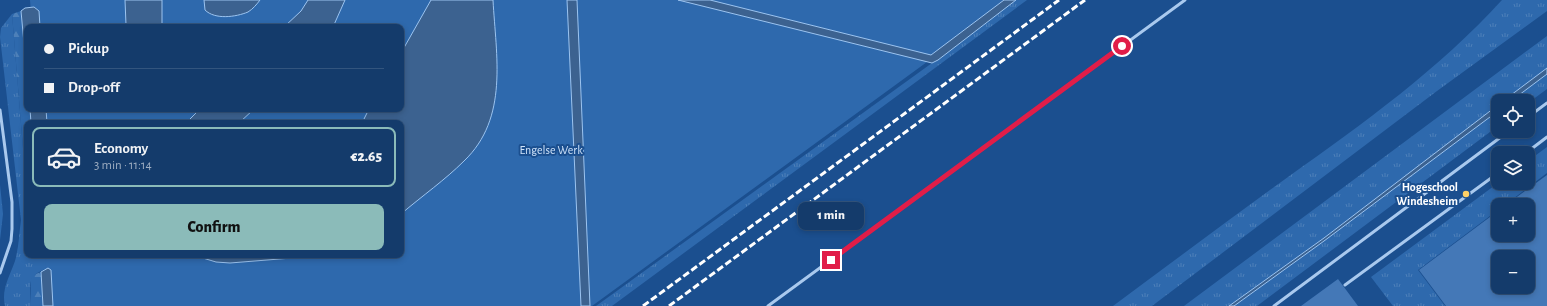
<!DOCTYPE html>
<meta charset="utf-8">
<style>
:root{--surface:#143b6b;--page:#1d4271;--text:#f1f3f6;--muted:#9dadc1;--line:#33557e;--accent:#8bbbb9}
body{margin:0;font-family:"Alegreya Sans",sans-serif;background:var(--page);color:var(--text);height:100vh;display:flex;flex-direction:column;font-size:15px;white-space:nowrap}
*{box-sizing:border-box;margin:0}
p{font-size:13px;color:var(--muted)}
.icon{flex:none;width:22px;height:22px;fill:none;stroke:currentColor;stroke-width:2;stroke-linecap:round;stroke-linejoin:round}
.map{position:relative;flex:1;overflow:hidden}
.drawer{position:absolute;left:24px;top:120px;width:380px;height:138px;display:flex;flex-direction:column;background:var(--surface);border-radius:8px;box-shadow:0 2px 6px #0003,0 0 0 1px var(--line)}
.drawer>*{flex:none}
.top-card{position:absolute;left:24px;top:24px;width:380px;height:88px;border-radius:8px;box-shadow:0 2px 6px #0003,0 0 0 1px var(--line);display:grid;align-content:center;height:88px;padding:0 20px;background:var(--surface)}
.tools{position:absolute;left:1491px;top:94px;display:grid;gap:8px}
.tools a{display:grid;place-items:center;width:44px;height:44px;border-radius:8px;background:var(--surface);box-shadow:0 2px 6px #0003,0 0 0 1px var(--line);font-size:20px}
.end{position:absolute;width:18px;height:18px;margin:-9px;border:5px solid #e11d48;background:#fff;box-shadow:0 0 0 2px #fff}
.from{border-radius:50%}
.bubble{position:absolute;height:28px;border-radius:8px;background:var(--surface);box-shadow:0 2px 6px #0003,0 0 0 1px var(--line);font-size:13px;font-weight:800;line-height:28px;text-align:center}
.top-card b{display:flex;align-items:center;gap:14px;height:38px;font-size:15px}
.top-card b+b{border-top:1px solid var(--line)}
.top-card i{width:10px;height:10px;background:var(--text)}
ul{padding:7px 0 0;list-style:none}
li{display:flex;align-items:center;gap:12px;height:60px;margin:0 8px 6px;padding:0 12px;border:2px solid transparent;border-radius:8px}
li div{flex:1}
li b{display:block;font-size:15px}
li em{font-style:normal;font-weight:800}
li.on{border-color:var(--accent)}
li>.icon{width:36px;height:36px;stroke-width:1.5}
.cta{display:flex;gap:8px;margin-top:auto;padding:8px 20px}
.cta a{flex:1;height:46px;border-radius:8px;background:var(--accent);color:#111;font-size:16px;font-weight:800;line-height:46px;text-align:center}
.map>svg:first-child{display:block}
</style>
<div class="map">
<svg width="1547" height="306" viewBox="0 0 1547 306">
<defs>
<pattern id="grass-tufts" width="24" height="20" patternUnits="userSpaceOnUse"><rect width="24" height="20" fill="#2e69ad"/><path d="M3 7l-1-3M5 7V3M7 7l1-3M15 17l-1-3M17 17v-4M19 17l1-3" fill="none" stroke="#4d80b9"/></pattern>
<pattern id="forest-firs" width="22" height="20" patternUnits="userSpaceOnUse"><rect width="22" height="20" fill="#2e69ad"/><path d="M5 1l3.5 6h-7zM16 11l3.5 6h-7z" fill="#4d80b9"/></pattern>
</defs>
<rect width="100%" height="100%" fill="#1b4f8f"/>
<path fill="url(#grass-tufts)" d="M1016 0H1027L612 306H596L932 63 938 60Z
M1502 0H1547V11L1437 91 1152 306H1113C1171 263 1230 219 1288 177 1364 123 1439 69 1502 0Z
M12 14 27 197V255H103C89 258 38 266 32 278 29 283 31 299 31 306H5C1 289 10 276 15 261 19 247 19 234 21 220L0 37 1 28Z
M1547 36V68L1503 101H1498V105L1324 238 1229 306H1184Z
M1547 74V89L1528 103V101H1511Z
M1498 111V126L1257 306H1234L1324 241Z
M1547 147V173L1505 205H1498V210L1418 270 1445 306H1393L1371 277 1498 183H1528V161Z
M0 185 3 214 0 240Z"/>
<path fill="url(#forest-firs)" d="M21 11 27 76V109H30L31 123H27V197L12 14Z
M41 272 43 306H31V279L33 275Z"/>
<path fill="#2e69ad" d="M30 0H1012L592 306H39L44 299 46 255H401V123H40L39 109H401V27H32Z"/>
<path fill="#3c6290" stroke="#9cc4f0" d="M125 0H162V23L161 27H128L126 25Z
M204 0H260C257 4 253 9 248 12 236 17 215 20 205 10Z
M308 0H345L333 27H284L301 11Z
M431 0H493C496 56 509 118 464 161 445 180 422 196 401 214V123H362L369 109H401V53Z
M567 0H577L590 306H581Z
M678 0H710L931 55 1004 0H1016L938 60 932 63Z
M34 7 39 11 40 27H27V76L21 11 25 8Z
M1547 68V74L1511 101H1503Z
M1498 105V111L1324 241 1234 306H1229L1324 238Z
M30 109H46L47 123H31Z
M200 109H254L239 123H186Z
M193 255H329L230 263 216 262Z
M48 268 51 270 53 306H43L41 272Z"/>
<path fill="#4478b7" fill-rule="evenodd" d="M1547 175V306H1446L1419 270 1498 211V235H1528V205H1506ZM1498 257H1528V287H1498Z
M1338 279 1358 306H1301Z"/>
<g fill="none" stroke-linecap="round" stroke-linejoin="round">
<path stroke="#a9c9ee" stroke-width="3" d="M0 110 12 202V229L11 241 0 273
M1528 117 1547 103
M1526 153 1547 137
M1345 285 1498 173
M768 306 1185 0
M1274 306 1509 131"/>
<path stroke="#fff" stroke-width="3" stroke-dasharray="7 3" stroke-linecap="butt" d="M643 306 1059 0
M669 306 1085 0"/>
</g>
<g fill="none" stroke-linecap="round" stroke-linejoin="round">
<path stroke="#e11d48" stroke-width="5" d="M831 260 1122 46"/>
</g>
<circle fill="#ffd166" stroke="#1b4f8f" stroke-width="1.5" cx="1466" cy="194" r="4"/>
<g text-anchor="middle" stroke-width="4" stroke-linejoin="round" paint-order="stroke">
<g font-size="12" fill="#cfe3fa" stroke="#1b4f8f">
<text x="551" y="154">Engelse Werk</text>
</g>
<g font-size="12" font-weight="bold" fill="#fff" stroke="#1b4f8f" text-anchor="end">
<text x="1458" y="191">Hogeschool<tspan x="1458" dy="14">Windesheim</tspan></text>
</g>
</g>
</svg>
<div class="tools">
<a><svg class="icon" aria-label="locate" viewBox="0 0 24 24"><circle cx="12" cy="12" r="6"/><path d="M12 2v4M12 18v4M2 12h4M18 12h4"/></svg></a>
<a><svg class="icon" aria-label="layers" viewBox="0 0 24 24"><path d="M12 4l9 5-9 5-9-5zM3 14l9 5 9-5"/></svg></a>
<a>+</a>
<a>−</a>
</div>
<i class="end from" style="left:1122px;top:46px"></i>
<i class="end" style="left:831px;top:260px"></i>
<div class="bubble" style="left:798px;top:202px;width:66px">1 min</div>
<div class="top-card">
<b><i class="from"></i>Pickup</b>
<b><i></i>Drop-off</b>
</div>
<section class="drawer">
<ul>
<li class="on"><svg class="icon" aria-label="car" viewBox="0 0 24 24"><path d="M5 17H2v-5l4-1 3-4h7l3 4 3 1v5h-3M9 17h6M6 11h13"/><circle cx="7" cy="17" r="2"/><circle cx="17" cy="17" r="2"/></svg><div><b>Economy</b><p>3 min · 11:14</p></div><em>€2.65</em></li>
</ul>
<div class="cta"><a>Confirm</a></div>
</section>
</div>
